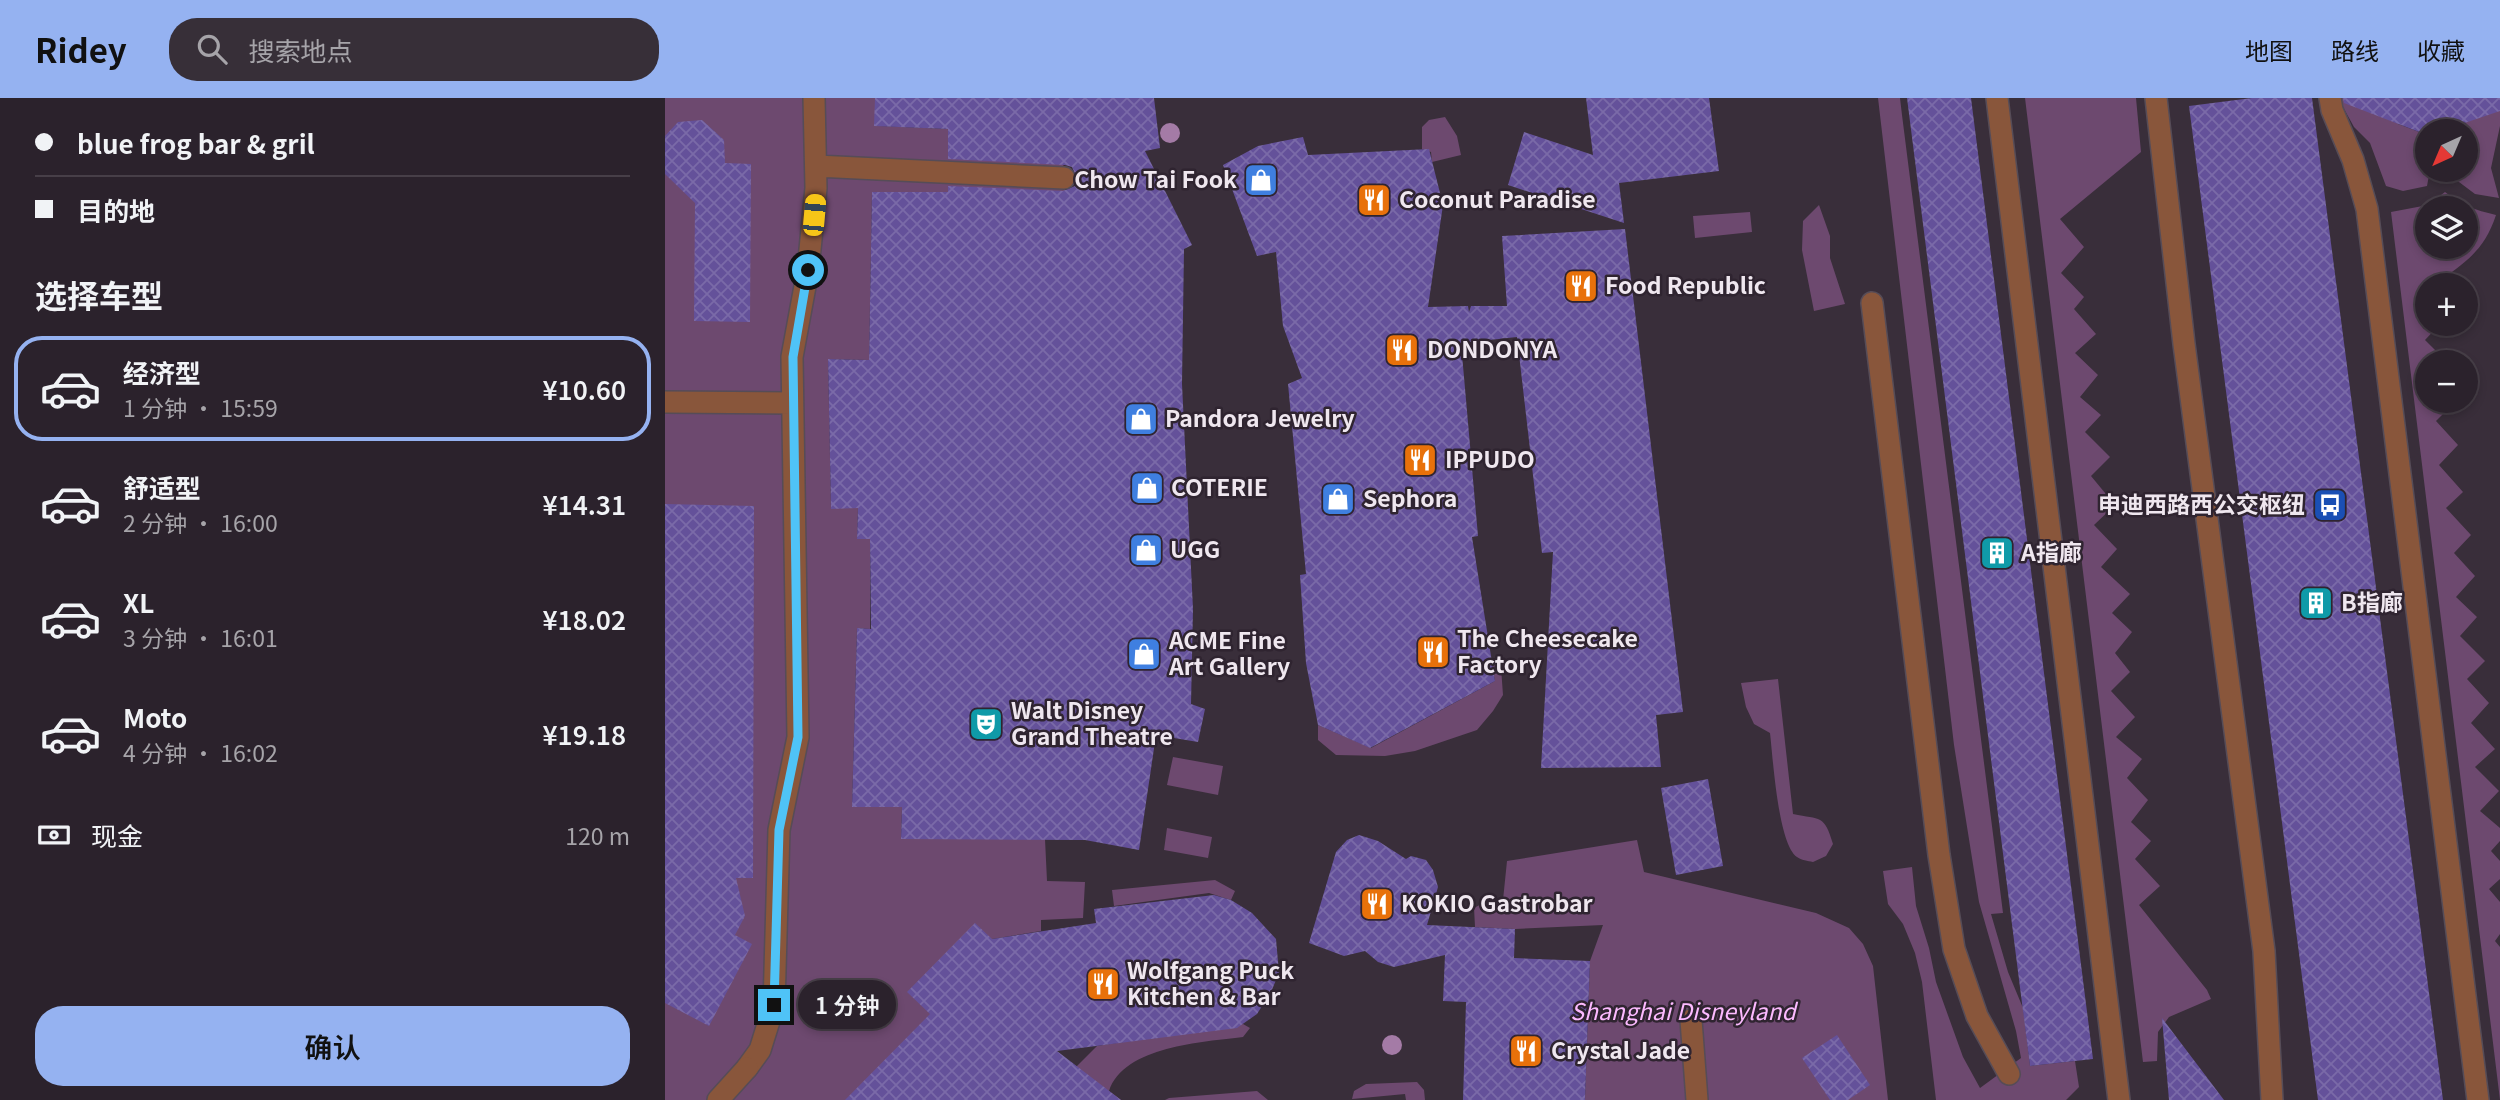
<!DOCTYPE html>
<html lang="zh">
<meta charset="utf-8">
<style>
:root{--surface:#2b222c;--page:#372f38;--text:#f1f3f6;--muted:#a6a4a9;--line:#473f48;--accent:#95b2f1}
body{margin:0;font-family:Georgia,"Noto Sans SC",serif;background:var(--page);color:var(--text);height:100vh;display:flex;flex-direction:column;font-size:26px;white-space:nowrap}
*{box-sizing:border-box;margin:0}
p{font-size:23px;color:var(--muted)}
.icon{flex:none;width:38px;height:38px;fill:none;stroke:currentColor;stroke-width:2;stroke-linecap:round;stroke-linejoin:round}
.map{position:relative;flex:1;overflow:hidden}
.sheet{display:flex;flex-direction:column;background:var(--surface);width:665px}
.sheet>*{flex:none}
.guide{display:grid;align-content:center;height:154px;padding:0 35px;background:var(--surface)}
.needle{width:46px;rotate:224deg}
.fabs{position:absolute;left:1750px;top:21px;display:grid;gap:14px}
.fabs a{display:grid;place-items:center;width:63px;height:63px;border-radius:50%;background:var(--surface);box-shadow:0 4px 10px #0003,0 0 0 2px var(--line);font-size:35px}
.end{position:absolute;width:32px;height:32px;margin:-16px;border:9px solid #4fc3f7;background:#111;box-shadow:0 0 0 4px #111}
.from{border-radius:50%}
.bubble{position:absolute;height:49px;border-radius:24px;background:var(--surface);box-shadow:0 4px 10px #0003,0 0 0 2px var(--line);font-size:23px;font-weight:600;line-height:49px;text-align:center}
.car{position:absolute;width:21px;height:42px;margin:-21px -10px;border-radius:9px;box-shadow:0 0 5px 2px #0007;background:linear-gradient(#f5c518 24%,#345 0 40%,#f5c518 0 76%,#345 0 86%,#f5c518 0)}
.guide b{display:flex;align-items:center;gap:24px;height:66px;font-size:26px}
.guide b+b{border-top:2px solid var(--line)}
.guide i{width:18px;height:18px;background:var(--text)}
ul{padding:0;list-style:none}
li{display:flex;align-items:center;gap:21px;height:105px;margin:0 14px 10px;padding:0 21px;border:4px solid transparent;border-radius:28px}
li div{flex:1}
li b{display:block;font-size:26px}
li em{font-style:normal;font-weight:600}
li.on{border-color:var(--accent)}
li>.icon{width:63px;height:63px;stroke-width:1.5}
h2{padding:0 35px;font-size:32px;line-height:84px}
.pay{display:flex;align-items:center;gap:18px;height:77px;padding:0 35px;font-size:26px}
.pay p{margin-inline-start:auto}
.button{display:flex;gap:14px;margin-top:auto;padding:14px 35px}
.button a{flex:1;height:80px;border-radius:28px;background:var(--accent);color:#111;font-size:28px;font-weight:600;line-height:80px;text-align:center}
header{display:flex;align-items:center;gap:42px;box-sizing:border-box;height:98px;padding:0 35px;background:var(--accent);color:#111}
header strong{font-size:33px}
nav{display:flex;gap:38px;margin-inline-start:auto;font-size:24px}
.search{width:490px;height:63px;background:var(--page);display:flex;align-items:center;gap:18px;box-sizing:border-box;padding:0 24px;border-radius:28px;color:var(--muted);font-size:26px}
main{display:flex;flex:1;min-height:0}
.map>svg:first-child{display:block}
</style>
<header>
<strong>Ridey</strong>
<div class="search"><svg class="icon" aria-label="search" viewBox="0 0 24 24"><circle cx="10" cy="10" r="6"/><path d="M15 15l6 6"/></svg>搜索地点</div>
<nav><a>地图</a><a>路线</a><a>收藏</a></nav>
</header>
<main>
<section class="sheet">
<div class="guide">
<b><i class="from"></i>blue frog bar &amp; gril</b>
<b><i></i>目的地</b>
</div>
<h2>选择车型</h2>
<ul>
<li class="on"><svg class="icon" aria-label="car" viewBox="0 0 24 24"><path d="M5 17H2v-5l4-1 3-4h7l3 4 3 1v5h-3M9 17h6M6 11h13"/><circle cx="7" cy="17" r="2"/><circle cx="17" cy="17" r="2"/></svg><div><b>经济型</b><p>1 分钟 · 15:59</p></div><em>¥10.60</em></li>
<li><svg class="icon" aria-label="car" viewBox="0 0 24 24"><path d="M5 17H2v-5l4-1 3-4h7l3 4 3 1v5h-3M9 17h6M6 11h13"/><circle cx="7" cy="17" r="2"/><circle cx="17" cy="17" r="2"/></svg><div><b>舒适型</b><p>2 分钟 · 16:00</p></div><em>¥14.31</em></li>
<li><svg class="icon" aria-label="car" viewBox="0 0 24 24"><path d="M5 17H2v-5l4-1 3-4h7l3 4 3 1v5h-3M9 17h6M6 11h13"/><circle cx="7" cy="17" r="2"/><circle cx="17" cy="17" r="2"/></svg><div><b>XL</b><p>3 分钟 · 16:01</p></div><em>¥18.02</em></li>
<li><svg class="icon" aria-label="car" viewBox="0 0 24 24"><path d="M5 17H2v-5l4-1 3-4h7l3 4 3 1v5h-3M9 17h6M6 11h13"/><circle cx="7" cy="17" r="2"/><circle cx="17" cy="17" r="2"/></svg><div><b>Moto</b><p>4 分钟 · 16:02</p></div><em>¥19.18</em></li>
</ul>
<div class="pay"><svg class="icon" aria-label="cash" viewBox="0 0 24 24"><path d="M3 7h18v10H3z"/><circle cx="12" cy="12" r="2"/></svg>现金<p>120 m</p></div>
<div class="button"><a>确认</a></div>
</section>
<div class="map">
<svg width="1835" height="1002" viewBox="0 0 1835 1002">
<defs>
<pattern id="building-cross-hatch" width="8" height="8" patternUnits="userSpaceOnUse" patternTransform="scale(1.75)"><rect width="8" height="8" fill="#64519a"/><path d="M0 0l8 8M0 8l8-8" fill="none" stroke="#7a6aa8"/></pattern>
</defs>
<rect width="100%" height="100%" fill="#392e3a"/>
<path fill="#6d496f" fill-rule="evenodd" d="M0 0H212L214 28 283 31V51L398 61 400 94 207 95 204 262 163 261 166 410H193L192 441H205V531L192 530 187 708 237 709 236 740 380 741 382 783 420 784 418 820 376 822V833L327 841 396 984 432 948 578 926 585 930 578 939C538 944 459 948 444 993L456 1002H0Z
M1213 0H1235L1237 17 1338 815 1326 816 1343 874 1358 910 1365 968 1410 963 1414 989 1401 1002H1271L1257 884 1250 855 1238 826 1223 806 1218 773 1247 769 1251 808 1264 850 1271 884 1298 959 1315 990 1356 960 1351 933 1314 804 1289 647Z
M1360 0H1471L1476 54 1395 121 1419 149 1396 175 1419 199 1409 211 1431 236 1410 255 1433 277 1415 299 1436 317 1420 334 1445 359 1426 378 1450 407 1429 427 1452 451 1436 469 1465 496 1447 515 1467 534 1450 555 1465 574 1446 593 1470 619 1451 639 1477 661 1462 680 1483 702 1466 724 1486 743 1470 761 1495 788 1474 807 1542 892 1546 901 1504 919 1493 934 1492 963 1478 964Z
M1673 0H1727L1733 26 1762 37V72H1765L1762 88 1738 93 1721 88 1705 45 1689 29Z
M1835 0V28L1826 70 1834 100 1810 96 1790 81 1788 72H1801V33H1782L1781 31 1794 27Z
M780 19 792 38 796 57 767 64 766 54 757 51V29L764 22Z
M1780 94C1796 107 1810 112 1831 117 1819 154 1799 165 1769 187H1762V192L1756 197 1762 205V226H1775L1760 242 1781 263 1762 264V303H1783L1787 307 1771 323 1793 347 1774 367 1798 394 1781 410 1806 437 1789 455 1810 478 1791 499 1812 519 1795 538 1820 563 1802 581 1824 605 1806 625 1830 651 1810 669 1834 693 1815 713 1835 730V743L1826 753 1835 763V781L1824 791 1835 804V836L1830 843 1835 849V1002L1726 114 1763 107ZM1762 110H1801V149H1762Z
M1154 107 1165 138V160L1180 206 1149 213 1137 152 1138 123Z
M1085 114 1087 134 1030 140 1028 118Z
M827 565 836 569 838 597 828 613 812 632 750 653 720 658 671 657 653 642V627L706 650 830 583Z
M1113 581 1128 716C1156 722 1159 716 1168 746L1161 758 1148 764C1143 763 1136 762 1132 759 1113 746 1108 660 1105 635L1089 626 1081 609 1076 585Z
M508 659 558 668 553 697 502 687Z
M502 730 547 739 543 760 499 752Z
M972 742 979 774 1151 815 1184 830 1198 846 1208 868 1223 1002H920L925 863 938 827 850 831 810 829 809 810 822 803 838 802 842 763Z
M550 782 570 793 566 802 544 795 449 808 447 792Z
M752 984 759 992 760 1002H741L740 996 687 1001 689 993 701 986Z
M592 993 603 1002H500L504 1000Z"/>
<path fill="url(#building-cross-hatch)" d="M210 0H489L495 50 480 53 527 147 519 151 517 286 528 511 526 606 540 611 533 644 491 637 474 752 420 742 236 741 237 709H187L192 530 206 531 205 441H192L193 410 166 411 163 261 204 262 207 94H283V88L398 93 410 88 412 80 407 69 400 67 283 61V31L209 28Z
M921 0H1044L1054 73 954 85 959 125 843 87 859 34 928 57Z
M1242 0H1306L1428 961 1365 968Z
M1587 0H1647L1778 1002H1653L1524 8Z
M1678 0H1835V13L1776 33H1762V37L1679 5Z
M37 22 59 42 60 65 86 66 85 224 29 223 30 105 0 76V38L13 24Z
M638 39 643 57 764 51 778 107 763 209 803 208 804 214 806 208H842L837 138 960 131 1018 614 991 617 996 669 876 670 888 454 877 455 852 239 796 245 813 438 807 439 830 583 705 650 653 627 641 565 635 477 641 476 623 286 637 280 618 228 611 154 592 158 558 67 593 48Z
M0 406 89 408 88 780H71L80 818 70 837 87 846 44 928 0 905Z
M1043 681 1058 768 1011 777 996 690Z
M694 737 713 743 741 761 746 758 761 762 768 772 773 789 762 827 850 831 849 860 925 863 920 1002H798L801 904 778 903 780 857 729 869 713 864 700 853 679 858 644 845 671 754 682 742Z
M549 797 566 802 587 815 611 841 614 875 606 894 592 916 572 930 392 953 456 1002H180L265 916 242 894 310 825 327 841 431 825 429 811Z
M1497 920 1559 1002H1504Z
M1172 937 1205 987 1183 1002H1165L1137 960Z"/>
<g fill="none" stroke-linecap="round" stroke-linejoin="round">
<g stroke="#564c57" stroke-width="24">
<path id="lane" d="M1332 0 1454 1002
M1491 0 1519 246 1599 853 1607 1002
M1665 0 1667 12 1688 62 1702 111 1813 1002
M151 68 399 80
M1207 205 1274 757 1289 851 1312 918 1344 976
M0 304 127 305
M1026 922 1032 1002
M82 970 95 952 109 907 114 732 133 639 127 259 143 172 151 90 149 0"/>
</g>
<g stroke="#564c57" stroke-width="24">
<path id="street" d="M53 1002 82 970"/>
</g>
<use href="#lane" stroke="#89563b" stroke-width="21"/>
<use href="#street" stroke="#89563b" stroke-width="21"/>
</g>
<g fill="#a47ba6">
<circle cx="505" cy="35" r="10"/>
<circle cx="727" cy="947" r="10"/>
</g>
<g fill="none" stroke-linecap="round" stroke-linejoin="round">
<path stroke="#4fc3f7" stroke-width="9" d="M109 907 114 732 133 639 128 259 143 172"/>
</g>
<defs>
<g id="shop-square" transform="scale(1.75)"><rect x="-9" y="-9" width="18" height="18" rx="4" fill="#3f7fe0" stroke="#2f2430"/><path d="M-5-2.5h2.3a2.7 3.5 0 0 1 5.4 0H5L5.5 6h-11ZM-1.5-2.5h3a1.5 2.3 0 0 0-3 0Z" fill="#fff"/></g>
<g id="restaurant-square" transform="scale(1.75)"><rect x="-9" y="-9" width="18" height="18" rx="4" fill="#e8710a" stroke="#2f2430"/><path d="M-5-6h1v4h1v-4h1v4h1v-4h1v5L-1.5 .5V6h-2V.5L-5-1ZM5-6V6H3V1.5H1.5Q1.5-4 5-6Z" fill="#fff"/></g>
<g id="bus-square" transform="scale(1.75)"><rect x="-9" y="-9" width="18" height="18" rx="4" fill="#1a4fb4" stroke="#2f2430"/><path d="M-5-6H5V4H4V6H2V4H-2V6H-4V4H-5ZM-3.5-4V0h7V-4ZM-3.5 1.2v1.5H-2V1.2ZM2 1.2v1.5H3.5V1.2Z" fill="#fff"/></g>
<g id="building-square" transform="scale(1.75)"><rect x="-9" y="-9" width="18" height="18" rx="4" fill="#0f9aa8" stroke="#2f2430"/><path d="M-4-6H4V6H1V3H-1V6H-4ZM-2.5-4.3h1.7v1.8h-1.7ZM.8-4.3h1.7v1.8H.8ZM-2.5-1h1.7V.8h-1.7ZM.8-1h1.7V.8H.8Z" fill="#fff"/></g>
<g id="theatre-square" transform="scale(1.75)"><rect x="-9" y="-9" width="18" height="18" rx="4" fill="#0f9aa8" stroke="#2f2430"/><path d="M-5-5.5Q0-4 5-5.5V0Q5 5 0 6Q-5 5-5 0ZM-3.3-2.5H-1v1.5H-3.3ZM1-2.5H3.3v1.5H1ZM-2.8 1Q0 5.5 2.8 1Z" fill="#fff"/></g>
</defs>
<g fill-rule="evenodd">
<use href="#shop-square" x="596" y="82"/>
<use href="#restaurant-square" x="709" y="102"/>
<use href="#restaurant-square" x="916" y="188"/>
<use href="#restaurant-square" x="737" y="252"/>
<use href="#shop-square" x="476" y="321"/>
<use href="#restaurant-square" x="755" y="362"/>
<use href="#shop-square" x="482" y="390"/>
<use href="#shop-square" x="673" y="401"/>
<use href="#bus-square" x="1665" y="407"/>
<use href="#shop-square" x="481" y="452"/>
<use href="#building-square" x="1332" y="455"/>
<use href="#building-square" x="1651" y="505"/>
<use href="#restaurant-square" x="768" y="554"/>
<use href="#shop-square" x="479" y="556"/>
<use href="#theatre-square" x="321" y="626"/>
<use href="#restaurant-square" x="712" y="806"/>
<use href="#restaurant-square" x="438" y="886"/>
<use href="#restaurant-square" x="861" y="953"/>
</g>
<g text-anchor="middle" stroke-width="5" stroke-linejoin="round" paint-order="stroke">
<g font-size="23" font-weight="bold" fill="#efe7ef" stroke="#2f2430" text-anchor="start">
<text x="572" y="90" text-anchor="end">Chow Tai Fook</text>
<text x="734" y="110">Coconut Paradise</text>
<text x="940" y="196">Food Republic</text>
<text x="762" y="260">DONDONYA</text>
<text x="500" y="329">Pandora Jewelry</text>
<text x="780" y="370">IPPUDO</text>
<text x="506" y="398">COTERIE</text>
<text x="698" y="409">Sephora</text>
<text x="1640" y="415" text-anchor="end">申迪西路西公交枢纽</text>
<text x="505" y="460">UGG</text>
<text x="1356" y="463">A指廊</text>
<text x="1676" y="513">B指廊</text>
<text x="792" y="549">The Cheesecake<tspan x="792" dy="26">Factory</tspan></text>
<text x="504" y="551">ACME Fine<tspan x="504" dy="26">Art Gallery</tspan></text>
<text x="346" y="621">Walt Disney<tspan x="346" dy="26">Grand Theatre</tspan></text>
<text x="736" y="814">KOKIO Gastrobar</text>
<text x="462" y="881">Wolfgang Puck<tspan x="462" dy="26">Kitchen &amp; Bar</tspan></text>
<text x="886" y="961">Crystal Jade</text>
</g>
<g font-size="23" font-style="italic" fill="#fcbaff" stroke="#2f2430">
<text x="1018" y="922">Shanghai Disneyland</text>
</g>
</g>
</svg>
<div class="fabs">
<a><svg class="needle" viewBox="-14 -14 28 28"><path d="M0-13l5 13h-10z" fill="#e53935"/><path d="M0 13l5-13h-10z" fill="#a6a4a9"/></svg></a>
<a><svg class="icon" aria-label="layers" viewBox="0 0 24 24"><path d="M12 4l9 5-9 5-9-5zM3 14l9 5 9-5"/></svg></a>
<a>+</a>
<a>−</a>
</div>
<i class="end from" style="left:143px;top:172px"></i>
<i class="end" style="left:109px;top:907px"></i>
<div class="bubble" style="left:133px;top:882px;width:98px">1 分钟</div>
<i class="car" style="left:149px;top:117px;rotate:5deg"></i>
</div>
</main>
